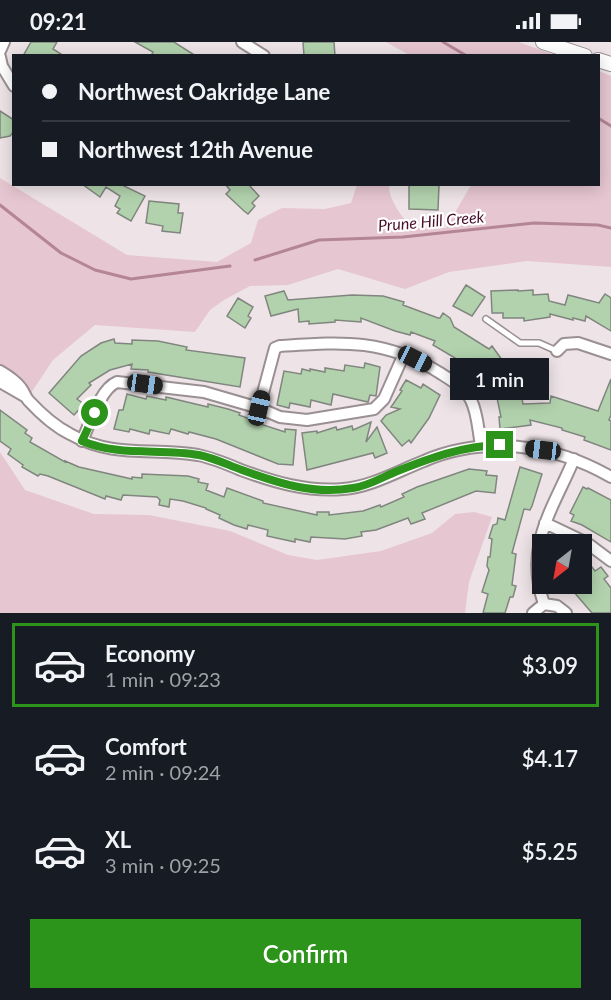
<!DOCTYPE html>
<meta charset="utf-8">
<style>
:root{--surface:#171b24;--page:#20242c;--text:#f1f3f6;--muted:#9ea1a6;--line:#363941;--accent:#2c941b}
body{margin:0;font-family:Lato,sans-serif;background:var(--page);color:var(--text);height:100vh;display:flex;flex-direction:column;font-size:22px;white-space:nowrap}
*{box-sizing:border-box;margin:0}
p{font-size:20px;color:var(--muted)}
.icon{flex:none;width:33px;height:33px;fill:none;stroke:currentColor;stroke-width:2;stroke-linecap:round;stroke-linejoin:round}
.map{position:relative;height:571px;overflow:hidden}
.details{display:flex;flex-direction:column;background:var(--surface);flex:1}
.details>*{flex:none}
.hud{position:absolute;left:12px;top:12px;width:588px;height:132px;border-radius:0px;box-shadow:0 3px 15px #0003;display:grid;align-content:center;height:132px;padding:0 30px;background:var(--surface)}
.needle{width:39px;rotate:211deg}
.tools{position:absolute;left:532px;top:492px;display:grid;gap:12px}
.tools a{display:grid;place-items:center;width:60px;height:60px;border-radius:0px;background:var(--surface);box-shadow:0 3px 15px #0003;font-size:30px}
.end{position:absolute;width:27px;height:27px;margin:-14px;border:8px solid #2c941b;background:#fff;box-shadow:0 0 0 3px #fff}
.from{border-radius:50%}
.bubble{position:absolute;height:42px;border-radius:0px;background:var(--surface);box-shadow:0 3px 15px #0003;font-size:20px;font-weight:600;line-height:42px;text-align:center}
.car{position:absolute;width:18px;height:36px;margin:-18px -9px;border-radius:8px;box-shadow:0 0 4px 2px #0007;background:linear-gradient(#222 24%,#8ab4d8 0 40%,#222 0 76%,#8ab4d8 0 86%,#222 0)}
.hud b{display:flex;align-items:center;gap:21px;height:57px;font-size:22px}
.hud b+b{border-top:2px solid var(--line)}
.hud i{width:15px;height:15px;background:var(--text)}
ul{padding:10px 0 0;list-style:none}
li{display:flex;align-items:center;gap:18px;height:84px;margin:0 12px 9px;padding:0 18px;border:3px solid transparent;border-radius:0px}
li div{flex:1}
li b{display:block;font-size:22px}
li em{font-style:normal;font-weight:600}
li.active{border-color:var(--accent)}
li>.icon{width:54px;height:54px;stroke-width:1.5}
.primary-button{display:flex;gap:12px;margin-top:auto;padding:12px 30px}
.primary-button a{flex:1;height:69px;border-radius:0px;background:var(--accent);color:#fff;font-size:24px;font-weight:600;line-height:69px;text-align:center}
.status{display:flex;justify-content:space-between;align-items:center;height:42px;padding:0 30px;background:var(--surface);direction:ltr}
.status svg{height:16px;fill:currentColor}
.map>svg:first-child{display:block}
</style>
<div class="status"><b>09:21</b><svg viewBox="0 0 49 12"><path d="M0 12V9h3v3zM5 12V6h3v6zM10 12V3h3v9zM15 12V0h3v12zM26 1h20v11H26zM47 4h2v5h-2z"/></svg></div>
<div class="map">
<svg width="611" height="571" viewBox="0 0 611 571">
<rect width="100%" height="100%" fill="#eee4e7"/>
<path fill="#e6c6d1" d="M386 0H519L554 13H409Z
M599 29 611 34V225L527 219 449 230 405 247 338 227 288 243 250 244 224 258 210 268 195 290 95 283 53 318 31 351 10 332 0 326V136L127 213 217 220 251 201 258 178 282 166 325 167 351 161 357 143H389C389 152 392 157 396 165 410 190 420 186 446 186L471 143 598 142Z
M0 410 25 448 94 472 149 473 230 489 288 513 317 518 381 509 432 491 455 472 474 470 492 475 469 540 465 571H0Z"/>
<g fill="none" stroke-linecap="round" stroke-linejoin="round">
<path stroke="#b48595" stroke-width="3" d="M443 0 467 14
M598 76 611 84
M0 163 61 211 95 228 131 237 230 224
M255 218 319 198 403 195 534 181 598 183 611 186"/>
</g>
<path fill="#b2d2ad" stroke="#80867f" stroke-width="1.5" d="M31 0H57L53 7 64 14H23Z
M135 0H174L196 14H151L153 10Z
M303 0H334L335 14H304Z
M0 69 14 78V89L10 94 0 96Z
M82 142H120L145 154 131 179 117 171 120 167 115 164 120 154 106 145 100 155Z
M225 142H248L259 154 252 161 255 164 248 172 244 169 226 152 230 148Z
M409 142 439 143 438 168 409 167Z
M149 159 179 162 178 171H183L180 191 162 189 163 184 146 181Z
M466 243 485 255 472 274 453 264Z
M518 248V249L533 248V253L548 252 549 259 565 263 568 253 599 261 605 252 611 256V289L586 274 585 279 573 276V278L550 272V275L524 279V276H503V271H492L491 249Z
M284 249 288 258 352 253 383 254 404 260 403 263 438 276H440L443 271 450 276 454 285 489 307 492 304 505 322 501 324 510 335 518 334 523 362 550 361 551 354 598 369 611 337V373L609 378 611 379V408L584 398 585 395 562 388V386L530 378 531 383 500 387 499 375H501L492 332 486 336 481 329 475 333 469 326 455 317V316L433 303 435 299 411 290 410 293 395 289 361 276V280L335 278V280L309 282V279L299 280 298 267 271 274 265 254Z
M238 256 253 265 248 274 251 276 245 286 227 274Z
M114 297 115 301 132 302V298L158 299 187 305 186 308 245 316 240 345 148 330V328L131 327 132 322 110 328 89 341 91 343 77 357 84 362 74 373 49 351 81 314 101 301Z
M365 321 380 325 376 354 370 353 368 360 333 352 331 363 311 358 310 365 290 361 289 366 277 363 284 329 301 332 302 327 310 329V327L325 330V326L344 329 345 323 364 326Z
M406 338 421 346 423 342 440 353 429 376 411 401 409 398 402 404 381 379 386 373 400 367 391 365 402 349 400 348Z
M127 352 146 357 147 354 166 358V355L208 365V362L228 367 240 371 239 373 258 380 257 381 285 390V387L296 388 293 423 278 422 216 397 189 390 188 392 171 387 169 392 150 388 149 392 130 387 129 390 114 387 119 368H123Z
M0 368 27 388 25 391 32 396 30 400 65 420V419L79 425 132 437V435L142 436V432L188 434 199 437 198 440 208 442 206 448 224 455 227 446 263 459V461L317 473V470H329V473L363 469 380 463 381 465 404 455 402 452 417 445 469 427 487 429 486 433 497 434 495 451 476 449 422 471 425 477 411 482 408 476 376 488 361 490 362 494 345 497 311 495 310 500 295 497V500L267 494 268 488 248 483 247 487 234 483 219 476 220 473 206 467V466L183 459 170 457 169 465 159 463 160 458 157 455 123 453 121 458 106 454 105 457 48 434 40 432 38 434 22 425 23 423 8 412 11 407 0 399Z
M371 380 366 400 377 385 387 411 375 416 373 411 307 428 302 391 317 389V391L336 385 337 388 352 384 353 388Z
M520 425 542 432 532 464 530 468 524 467 512 511 516 512 512 543 516 544 513 555H510L505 571H483L488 552 482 550 489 528 487 524 488 515H490L492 497 489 496 493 483 497 482 498 476 505 478Z
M583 445 587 447 588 446 611 458V500L582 483 571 479 574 473 570 471Z
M582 512 595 529 601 525 608 534 604 537 611 546V571H592L567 542H582Z"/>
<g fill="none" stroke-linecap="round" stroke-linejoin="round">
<g stroke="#9a9093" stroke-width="8">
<path id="service" d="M486 277 520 301H539L557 309"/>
</g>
<g stroke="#9a9093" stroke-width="14">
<path id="minor" d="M242 0 264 14
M0 9 4 0
M0 15 2 24 14 44
M557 309 564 302 578 301 611 312
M0 329C7 333 16 339 21 346 24 350 25 354 28 358 40 371 54 384 70 392 114 417 152 405 198 413 213 416 227 422 241 428 274 440 306 450 343 447 371 445 398 429 424 419 485 393 554 402 611 435
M0 340 26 355
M259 366 275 306 280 304C342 300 384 296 440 331 451 338 465 346 471 358 478 372 478 389 481 403
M82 399C90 382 100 347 117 340L204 350 259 366 280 375 307 378 374 367 384 357 404 312
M545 481 587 501 611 519
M544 562C524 504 552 469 574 417
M533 571 544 562 557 564 566 571"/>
</g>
<g stroke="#9a9093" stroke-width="16">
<path id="tertiary" d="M543 0 585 14
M598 18 611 22"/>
</g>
<use href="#service" stroke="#fff" stroke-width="5"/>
<use href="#minor" stroke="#fff" stroke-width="10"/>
<use href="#tertiary" stroke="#fff" stroke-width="14"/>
</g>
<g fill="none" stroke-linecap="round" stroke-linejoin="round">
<path stroke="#2c941b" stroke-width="8" d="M95 371 82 399C120 415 159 406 199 413 214 416 228 423 242 428 278 441 313 453 353 446 368 444 381 436 395 430 430 416 462 404 500 403"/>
</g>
<g text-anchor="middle" stroke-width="4.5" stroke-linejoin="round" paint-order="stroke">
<g font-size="16" font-style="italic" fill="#490f2a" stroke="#fff">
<text transform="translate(431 179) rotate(-5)" y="6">Prune Hill Creek</text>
</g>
</g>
</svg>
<div class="tools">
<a><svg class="needle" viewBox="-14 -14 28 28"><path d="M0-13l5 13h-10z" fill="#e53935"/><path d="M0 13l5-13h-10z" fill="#9ea1a6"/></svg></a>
</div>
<i class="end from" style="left:95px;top:371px"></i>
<i class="end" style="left:500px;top:403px"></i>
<div class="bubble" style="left:450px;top:316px;width:99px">1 min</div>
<i class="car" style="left:415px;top:317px;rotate:117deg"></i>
<i class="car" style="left:145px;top:342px;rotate:98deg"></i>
<i class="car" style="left:259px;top:366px;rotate:13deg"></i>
<i class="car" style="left:543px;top:408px;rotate:277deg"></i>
<div class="hud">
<b><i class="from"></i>Northwest Oakridge Lane</b>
<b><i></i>Northwest 12th Avenue</b>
</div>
</div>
<section class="details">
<ul>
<li class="active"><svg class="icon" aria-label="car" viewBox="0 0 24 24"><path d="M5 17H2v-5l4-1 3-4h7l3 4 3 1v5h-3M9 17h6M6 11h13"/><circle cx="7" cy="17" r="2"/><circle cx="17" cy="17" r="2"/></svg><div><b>Economy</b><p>1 min · 09:23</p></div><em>$3.09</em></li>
<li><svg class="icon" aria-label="car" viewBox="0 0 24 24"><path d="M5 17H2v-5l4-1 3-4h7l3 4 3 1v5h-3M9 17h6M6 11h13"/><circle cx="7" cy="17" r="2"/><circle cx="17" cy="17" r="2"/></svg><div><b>Comfort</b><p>2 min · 09:24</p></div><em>$4.17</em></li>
<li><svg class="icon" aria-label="car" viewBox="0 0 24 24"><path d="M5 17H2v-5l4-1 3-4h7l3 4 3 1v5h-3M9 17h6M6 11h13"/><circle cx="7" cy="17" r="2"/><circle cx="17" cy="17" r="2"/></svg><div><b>XL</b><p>3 min · 09:25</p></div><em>$5.25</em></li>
</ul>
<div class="primary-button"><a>Confirm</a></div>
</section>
